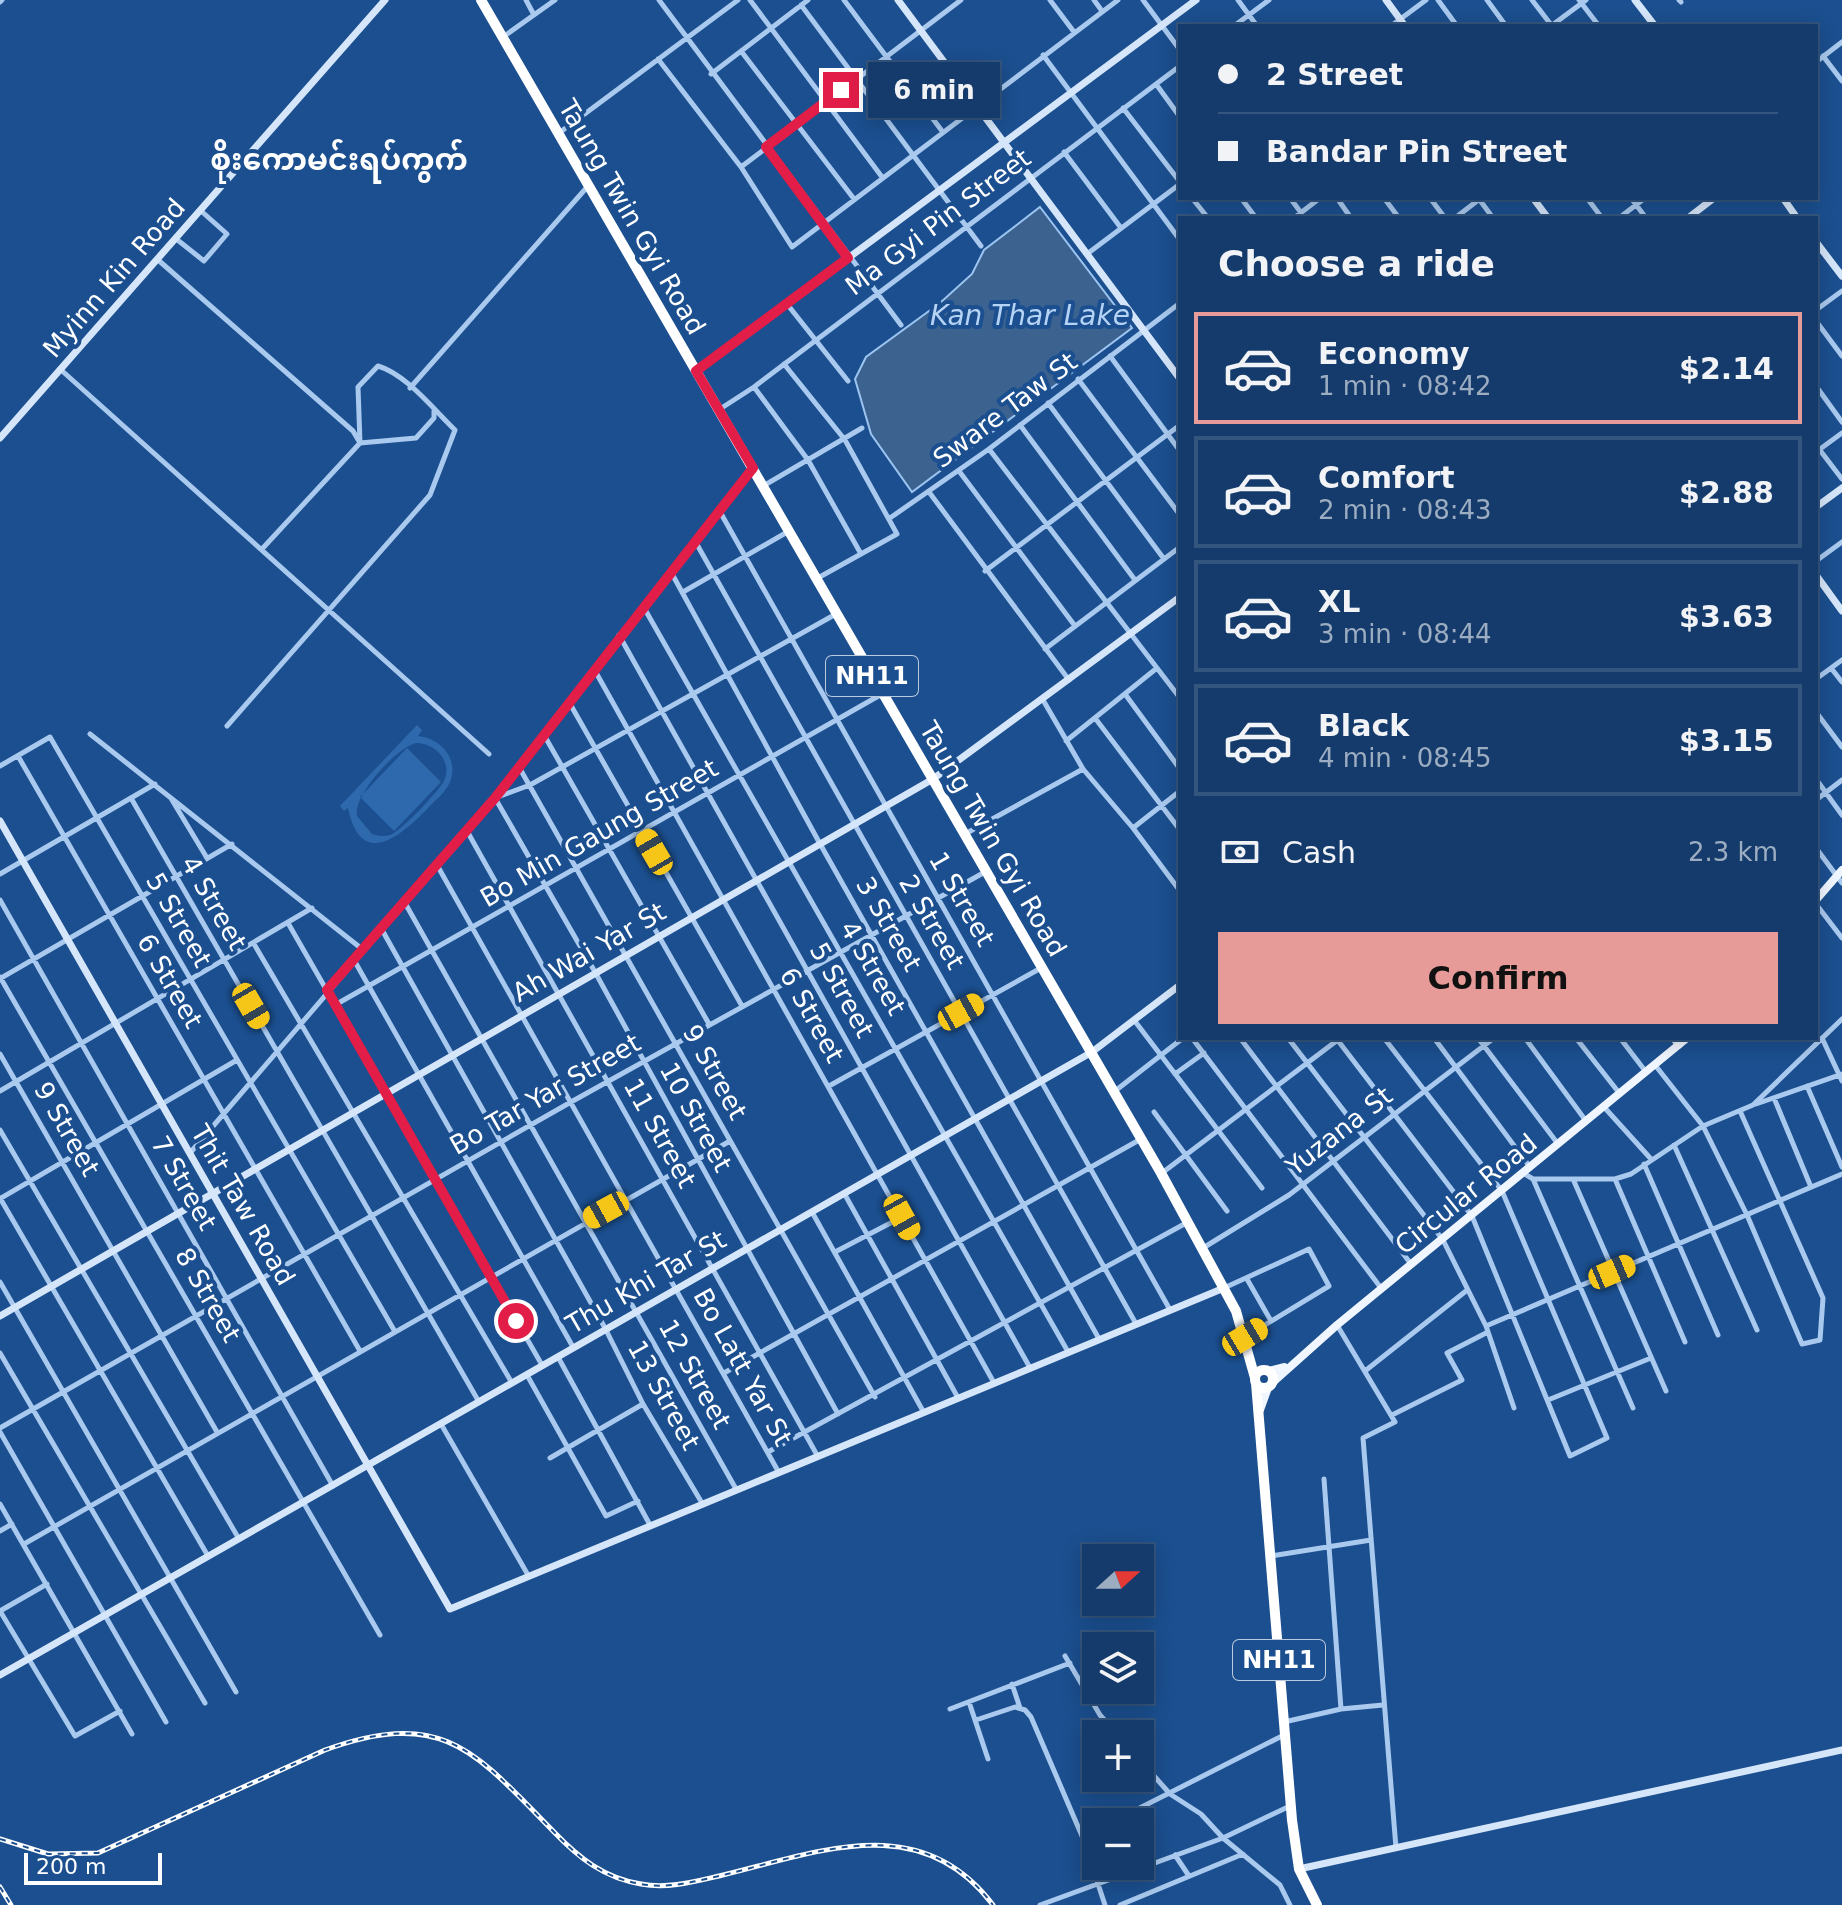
<!DOCTYPE html>
<meta charset="utf-8">
<style>
:root{--surface:#143b6b;--page:#214673;--text:#f1f3f6;--muted:#9dadc1;--line:#33557e;--accent:#e69b98}
body{margin:0;font-family:"DejaVu Sans","Noto Sans Myanmar",sans-serif;background:var(--page);color:var(--text);height:100vh;display:flex;flex-direction:column;font-size:30px;white-space:nowrap}
*{box-sizing:border-box;margin:0}
p{font-size:26px;color:var(--muted)}
.icon{flex:none;width:44px;height:44px;fill:none;stroke:currentColor;stroke-width:2;stroke-linecap:round;stroke-linejoin:round}
.map{position:relative;flex:1;overflow:hidden}
.drawer{position:absolute;left:1178px;top:216px;width:640px;height:824px;display:flex;flex-direction:column;background:var(--surface);border-radius:0px;box-shadow:0 4px 20px #0003,0 0 0 2px var(--line)}
.drawer>*{flex:none}
.banner{position:absolute;left:1178px;top:24px;width:640px;height:176px;border-radius:0px;box-shadow:0 4px 20px #0003,0 0 0 2px var(--line);display:grid;align-content:center;height:176px;padding:0 40px;background:var(--surface)}
.needle{width:52px;rotate:69deg}
.controls{position:absolute;left:1082px;top:1544px;display:grid;gap:16px}
.controls a{display:grid;place-items:center;width:72px;height:72px;border-radius:0px;background:var(--surface);box-shadow:0 4px 20px #0003,0 0 0 2px var(--line);font-size:40px}
.scale{position:absolute;left:24px;bottom:20px;width:138px;box-sizing:border-box;padding-left:8px;border:4px solid #fff;border-top:0;font-size:22px;line-height:28px;white-space:nowrap;color:#fff;-webkit-text-stroke:6px #1b4f8f;paint-order:stroke}
.end{position:absolute;width:36px;height:36px;margin:-18px;border:10px solid #e11d48;background:#fff;box-shadow:0 0 0 4px #fff}
.from{border-radius:50%}
.bubble{position:absolute;height:56px;border-radius:0px;background:var(--surface);box-shadow:0 4px 20px #0003,0 0 0 2px var(--line);font-size:26px;font-weight:600;line-height:56px;text-align:center}
.car{position:absolute;width:24px;height:48px;margin:-24px -12px;border-radius:10px;box-shadow:0 0 6px 2px #0007;background:linear-gradient(#f5c518 24%,#345 0 40%,#f5c518 0 76%,#345 0 86%,#f5c518 0)}
.banner b{display:flex;align-items:center;gap:28px;height:76px;font-size:30px}
.banner b+b{border-top:2px solid var(--line)}
.banner i{width:20px;height:20px;background:var(--text)}
ul{padding:0;list-style:none}
li{display:flex;align-items:center;gap:24px;height:112px;margin:0 16px 12px;padding:0 24px;border:4px solid var(--line);border-radius:0px}
li div{flex:1}
li b{display:block;font-size:30px}
li em{font-style:normal;font-weight:600}
li.on{border-color:var(--accent)}
li>.icon{width:72px;height:72px;stroke-width:1.5}
h2{padding:0 40px;font-size:36px;line-height:96px}
.pay{display:flex;align-items:center;gap:20px;height:88px;padding:0 40px;font-size:30px}
.pay p{margin-inline-start:auto}
.button{display:flex;gap:16px;margin-top:auto;padding:16px 40px}
.button a{flex:1;height:92px;border-radius:0px;background:var(--accent);color:#111;font-size:32px;font-weight:600;line-height:92px;text-align:center}
.map>svg:first-child{display:block}
</style>
<div class="map">
<svg width="1842" height="1905" viewBox="0 0 1842 1905">
<rect width="100%" height="100%" fill="#1b4f8f"/>
<path fill="#2e69ad" fill-rule="evenodd" d="M417 725 422 730 418 736C438 738 458 756 451 779 448 791 436 799 428 808 402 835 361 871 348 808L344 811 340 806ZM416 743C435 743 453 761 444 781 439 791 400 832 390 835 384 837 378 836 372 834L357 816C353 795 396 748 416 743Z
M407 748 441 782 394 831 360 797Z"/>
<path fill="#3c6290" stroke="#9cc4f0" stroke-width="2" d="M1040 207 1132 328 912 492 871 434 855 379 866 357 940 303 972 274 984 250Z"/>
<g fill="none" stroke-linecap="round" stroke-linejoin="round">
<path stroke="#a9c9ee" stroke-width="5" d="M526 0 534 15
M659 0 901 325
M750 0 882 177
M844 0 942 131
M1050 0 1074 32
M1094 0 1102 11
M1143 0 1180 50
M1238 0 1257 26
M1438 0 1457 26
M1487 0 1506 26
M1532 0 1552 26
M1579 0 1599 26
M1679 0 1681 2
M0 2 2 0
M801 5 981 246
M1234 26 1269 0
M1391 26 1426 0
M1551 26 1586 0
M503 37 555 0
M741 51 854 199
M1043 55 1180 240
M1823 56 1842 81
M658 59 741 167 792 247 1118 0
M1816 62 1842 42
M711 74 808 0
M1156 84 1180 117
M1123 108 1180 182
M559 133 738 0
M1064 152 1121 228
M741 167 961 0
M1192 198 1208 218
M1241 198 1256 218
M1290 198 1305 218
M1337 198 1351 218
M1384 198 1399 218
M1430 198 1445 218
M1587 198 1602 218
M1631 198 1646 218
M1479 199 1493 218
M1294 218 1320 198
M1455 218 1481 198
M1619 218 1645 198
M175 238 204 261 227 234 200 210
M1087 254 1180 184
M157 259 353 431 360 443 262 549
M787 304 848 381
M1816 310 1842 291
M1816 321 1842 356
M1110 356 1180 451
M784 364 845 440 897 534 816 579
M60 369 489 754
M1078 379 1180 515
M1816 386 1842 422
M754 387 808 460 861 554
M410 388 588 186
M1048 403 1164 559
M720 409 754 387 1180 66
M1020 425 1135 580
M1816 445 1842 479
M989 449 1180 698
M1816 452 1842 433
M752 468 495 798 595 972 838 1414
M959 471 1075 626
M763 486 862 428
M929 492 1069 680
M719 510 1169 1308
M890 518 989 449 1180 303
M695 541 1135 1322
M1816 561 1842 542
M985 571 1180 425
M671 572 819 842 1098 1337
M683 592 789 531
M643 606 1067 1350
M619 635 1029 1366
M1045 649 1180 547
M1831 668 1842 682
M594 669 993 1381
M1816 679 1842 660
M1125 694 1180 769
M1043 700 1083 769 1133 828 1180 891
M569 702 742 1006
M1816 712 1842 747
M1095 718 1180 830
M227 726 430 495 455 430C434 410 406 374 378 366L358 387 360 443 416 438 434 418V411
M90 734 362 949
M544 735 709 1024
M1066 741 1157 668
M18 756 360 1351
M0 766 50 737 394 1330
M519 767 875 1397
M1816 779 1842 815
M131 798 479 1402
M172 800 207 858
M1816 800 1842 780
M1133 828 1180 791
M467 831 817 1455
M965 834 1083 769
M1816 848 1842 883
M437 865 778 1471
M0 874 155 784
M0 900 333 1486
M405 903 736 1489
M1816 904 1842 938
M288 923 542 1365
M381 928 605 1328 643 1404 702 1503
M254 944 512 1383
M354 960 573 1347
M0 977 380 1635
M1 978 232 844
M335 1005 882 694
M1134 1020 1262 1188
M1192 1038 1381 1288
M1240 1038 1411 1264
M1288 1038 1443 1240 1486 1326 1514 1408
M1336 1038 1472 1216 1570 1456 1607 1438 1502 1191 1384 1038
M1434 1038 1530 1167
M1478 1038 1558 1144
M1525 1038 1586 1121
M1576 1038 1620 1094
M1620 1038 1646 1072
M1822 1038 1842 1081
M0 1054 217 1432
M1655 1065 1703 1126 1747 1215 1802 1344 1820 1340 1823 1298 1740 1111
M1175 1074 1204 1053
M829 1086 1041 968
M1807 1086 1842 1167
M0 1091 312 908
M1115 1091 1183 1038
M1774 1098 1811 1187
M1756 1104 1842 1074
M1604 1107 1651 1159
M1154 1112 1227 1211
M0 1130 239 1539
M1674 1145 1757 1330
M190 1153 495 798 530 785 836 614
M1644 1164 1718 1335
M1162 1173 1339 1039
M1523 1173 1533 1179 1633 1408
M1533 1179H1615L1631 1174 1703 1126 1753 1105 1842 1019
M1573 1179 1666 1391
M1615 1179 1685 1342
M844 1193 957 1396
M0 1198 208 1556
M1 1198 237 1060
M812 1212 923 1411
M1203 1248 1289 1195 1494 1038
M835 1252 902 1217
M1247 1279 1271 1321
M0 1282 236 1692
M1224 1288 1309 1249 1329 1286 1245 1337
M1337 1325 1395 1422 1363 1438 1396 1848
M1486 1326 1842 1174
M0 1353 205 1703
M558 1357 650 1525
M1365 1371 1466 1291
M724 1373 1141 1139
M527 1375 606 1516 638 1501
M1548 1400 1651 1358
M1392 1415 1462 1380 1447 1353 1488 1332
M441 1424 528 1575
M0 1428 571 1102 985 872
M0 1432 166 1722
M768 1452 1188 1222
M550 1458 643 1404
M0 1504 132 1734
M0 1531 12 1524
M24 1544 730 1141
M1271 1556 1371 1540
M0 1611 75 1736 120 1711
M0 1611 47 1584
M1065 1656 1100 1715 1117 1734
M1012 1684 1020 1708
M969 1702 988 1759
M950 1709 1070 1663
M1341 1709 1383 1705
M976 1720 1015 1707 1025 1710 1031 1717 1082 1836 1105 1905
M1284 1722 1341 1709 1324 1479
M1140 1760 1170 1794 1201 1814 1223 1838 1280 1885 1290 1905
M1112 1822 1284 1735
M1082 1836 1096 1830
M1175 1855 1189 1876
M1040 1905 1223 1838 1290 1806
M1120 1905 1243 1854"/>
<path stroke="#d6e6fa" stroke-width="7" d="M898 0 1180 379
M1386 0 1405 26
M1635 0 1655 26
M1533 198 1548 218
M1783 198 1797 218
M1688 218 1714 198
M1816 242 1842 276
M696 371 1196 0
M0 438 385 0
M1816 507 1842 488
M1816 575 1842 611
M0 821 450 1609 1224 1288
M1673 1038 1679 1045
M0 1316 933 779 1180 597
M0 1675 1092 1052 1180 985
M1299 1869 1842 1750"/>
<path stroke="#f0f6ff" stroke-width="8" d="M1816 900 1842 870
M1269 1371 1284 1367
M1272 1383 1337 1325 1687 1038
M1260 1410 1268 1388"/>
<path stroke="#fff" stroke-width="10" d="M481 0 1161 1173 1236 1311 1255 1378
M1255 1379a9 9 0 1 1 18 0a9 9 0 1 1-18 0Z
M1256 1383 1292 1820 1299 1869 1317 1905"/>
<g stroke="#fff" stroke-width="5">
<path id="rail" d="M0 1839 48 1854 98 1853 325 1750C444 1707 475 1752 554 1832 579 1858 604 1878 641 1884 667 1889 693 1882 719 1876 816 1853 920 1808 993 1905
M0 1887 11 1905"/>
</g>
<use href="#rail" stroke="#1b4f8f" stroke-width="2" stroke-dasharray="6" stroke-linecap="butt"/>
</g>
<g fill="none" stroke-linecap="round" stroke-linejoin="round">
<path stroke="#e11d48" stroke-width="10" d="M516 1321 327 990 495 798 753 468 696 371 848 258 766 147 841 90"/>
</g>
<g text-anchor="middle" stroke-width="8" stroke-linejoin="round" paint-order="stroke">
<g fill="#1b4f8f" stroke="#bbcadd" stroke-width="2">
<rect x="826" y="656" width="92" height="40" rx="6"/>
<rect x="1233" y="1640" width="92" height="40" rx="6"/>
</g>
<g font-size="24" font-weight="bold" fill="#fff">
<text x="872" y="684">NH11</text>
<text x="1279" y="1668">NH11</text>
</g>
<g font-size="26" fill="#fff" stroke="#1b4f8f">
<text transform="translate(632 217) rotate(60)" y="9">Taung Twin Gyi Road</text>
<text transform="translate(938 222) rotate(-37)" y="9">Ma Gyi Pin Street</text>
<text transform="translate(114 278) rotate(-49)" y="9">Myinn Kin Road</text>
<text transform="translate(1005 410) rotate(-37)" y="9">Sware Taw St</text>
<text transform="translate(599 833) rotate(-30)" y="9">Bo Min Gaung Street</text>
<text transform="translate(993 839) rotate(60)" y="9">Taung Twin Gyi Road</text>
<text transform="translate(962 899) rotate(60)" y="9">1 Street</text>
<text transform="translate(214 903) rotate(60)" y="9">4 Street</text>
<text transform="translate(179 920) rotate(60)" y="9">5 Street</text>
<text transform="translate(932 922) rotate(60)" y="9">2 Street</text>
<text transform="translate(889 924) rotate(60)" y="9">3 Street</text>
<text transform="translate(589 952) rotate(-30)" y="9">Ah Wai Yar St</text>
<text transform="translate(873 968) rotate(60)" y="9">4 Street</text>
<text transform="translate(170 981) rotate(60)" y="9">6 Street</text>
<text transform="translate(842 990) rotate(61)" y="9">5 Street</text>
<text transform="translate(812 1015) rotate(61)" y="9">6 Street</text>
<text transform="translate(715 1072) rotate(61)" y="9">9 Street</text>
<text transform="translate(545 1094) rotate(-30)" y="9">Bo Tar Yar Street</text>
<text transform="translate(696 1117) rotate(61)" y="9">10 Street</text>
<text transform="translate(67 1129) rotate(60)" y="9">9 Street</text>
<text transform="translate(1339 1131) rotate(-38)" y="9">Yuzana St</text>
<text transform="translate(660 1133) rotate(61)" y="9">11 Street</text>
<text transform="translate(184 1183) rotate(60)" y="9">7 Street</text>
<text transform="translate(1466 1194) rotate(-39)" y="9">Circular Road</text>
<text transform="translate(243 1205) rotate(60)" y="9">Thit Taw Road</text>
<text transform="translate(646 1282) rotate(-30)" y="9">Thu Khi Tar St</text>
<text transform="translate(208 1295) rotate(60)" y="9">8 Street</text>
<text transform="translate(743 1367) rotate(61)" y="9">Bo Latt Yar St</text>
<text transform="translate(695 1374) rotate(61)" y="9">12 Street</text>
<text transform="translate(664 1395) rotate(61)" y="9">13 Street</text>
</g>
<g font-size="28" font-style="italic" fill="#b5d3f5" stroke="#1b4f8f">
<text x="1030" y="325">Kan Thar Lake</text>
</g>
<g font-size="30" font-weight="bold" fill="#fff" stroke="#1b4f8f">
<text x="339" y="170">စိုးကောမင်းရပ်ကွက်</text>
</g>
</g>
</svg>
<div class="controls">
<a><svg class="needle" viewBox="-14 -14 28 28"><path d="M0-13l5 13h-10z" fill="#e53935"/><path d="M0 13l5-13h-10z" fill="#9dadc1"/></svg></a>
<a><svg class="icon" aria-label="layers" viewBox="0 0 24 24"><path d="M12 4l9 5-9 5-9-5zM3 14l9 5 9-5"/></svg></a>
<a>+</a>
<a>−</a>
</div>
<div class="scale">200 m</div>
<i class="end from" style="left:516px;top:1321px"></i>
<i class="end" style="left:841px;top:90px"></i>
<div class="bubble" style="left:868px;top:62px;width:132px">6 min</div>
<i class="car" style="left:654px;top:852px;rotate:330deg"></i>
<i class="car" style="left:251px;top:1006px;rotate:150deg"></i>
<i class="car" style="left:961px;top:1012px;rotate:61deg"></i>
<i class="car" style="left:606px;top:1210px;rotate:241deg"></i>
<i class="car" style="left:902px;top:1217px;rotate:151deg"></i>
<i class="car" style="left:1612px;top:1272px;rotate:67deg"></i>
<i class="car" style="left:1245px;top:1337px;rotate:59deg"></i>
<div class="banner">
<b><i class="from"></i>2 Street</b>
<b><i></i>Bandar Pin Street</b>
</div>
<section class="drawer">
<h2>Choose a ride</h2>
<ul>
<li class="on"><svg class="icon" aria-label="car" viewBox="0 0 24 24"><path d="M5 17H2v-5l4-1 3-4h7l3 4 3 1v5h-3M9 17h6M6 11h13"/><circle cx="7" cy="17" r="2"/><circle cx="17" cy="17" r="2"/></svg><div><b>Economy</b><p>1 min · 08:42</p></div><em>$2.14</em></li>
<li><svg class="icon" aria-label="car" viewBox="0 0 24 24"><path d="M5 17H2v-5l4-1 3-4h7l3 4 3 1v5h-3M9 17h6M6 11h13"/><circle cx="7" cy="17" r="2"/><circle cx="17" cy="17" r="2"/></svg><div><b>Comfort</b><p>2 min · 08:43</p></div><em>$2.88</em></li>
<li><svg class="icon" aria-label="car" viewBox="0 0 24 24"><path d="M5 17H2v-5l4-1 3-4h7l3 4 3 1v5h-3M9 17h6M6 11h13"/><circle cx="7" cy="17" r="2"/><circle cx="17" cy="17" r="2"/></svg><div><b>XL</b><p>3 min · 08:44</p></div><em>$3.63</em></li>
<li><svg class="icon" aria-label="car" viewBox="0 0 24 24"><path d="M5 17H2v-5l4-1 3-4h7l3 4 3 1v5h-3M9 17h6M6 11h13"/><circle cx="7" cy="17" r="2"/><circle cx="17" cy="17" r="2"/></svg><div><b>Black</b><p>4 min · 08:45</p></div><em>$3.15</em></li>
</ul>
<div class="pay"><svg class="icon" aria-label="cash" viewBox="0 0 24 24"><path d="M3 7h18v10H3z"/><circle cx="12" cy="12" r="2"/></svg>Cash<p>2.3 km</p></div>
<div class="button"><a>Confirm</a></div>
</section>
</div>
